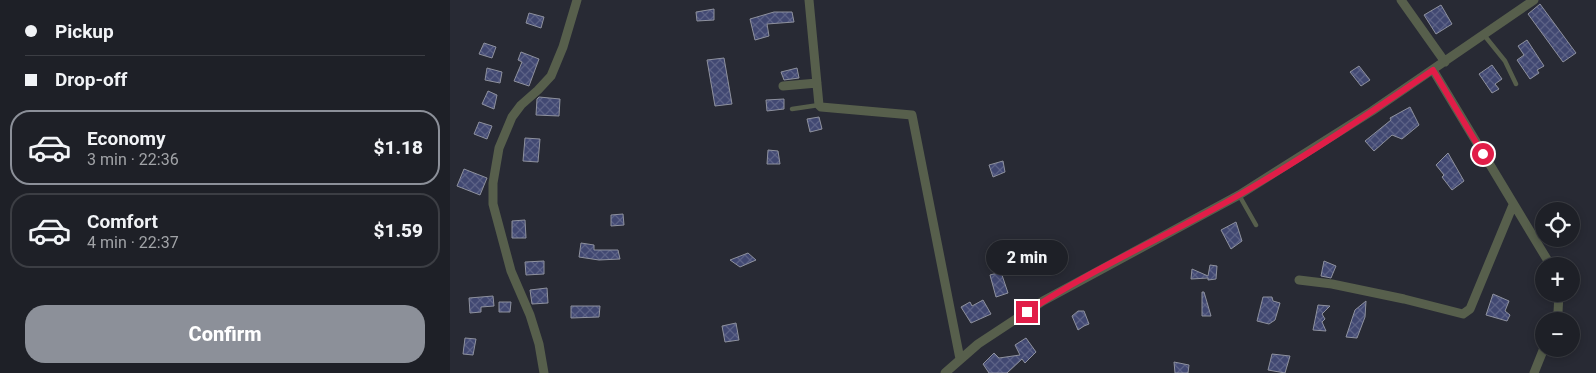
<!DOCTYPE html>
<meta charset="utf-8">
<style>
:root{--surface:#1e2027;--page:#2b2d33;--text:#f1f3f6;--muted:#a1a3a7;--line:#3c3e44;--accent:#8c9099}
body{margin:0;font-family:Roboto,sans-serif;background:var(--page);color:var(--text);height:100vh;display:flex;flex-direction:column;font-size:19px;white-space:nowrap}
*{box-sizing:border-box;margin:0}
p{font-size:16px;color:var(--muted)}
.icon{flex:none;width:28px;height:28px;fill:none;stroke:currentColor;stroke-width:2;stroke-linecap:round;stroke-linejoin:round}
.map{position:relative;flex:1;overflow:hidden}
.details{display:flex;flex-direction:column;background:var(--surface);width:450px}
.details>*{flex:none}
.banner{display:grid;align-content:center;height:110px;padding:0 25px;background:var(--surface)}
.buttons{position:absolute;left:1085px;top:202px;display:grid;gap:10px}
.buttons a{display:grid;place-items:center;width:45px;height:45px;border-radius:50%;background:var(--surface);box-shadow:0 2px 8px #0003,0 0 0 1px var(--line);font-size:25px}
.end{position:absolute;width:22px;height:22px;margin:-11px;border:6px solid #e11d48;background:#fff;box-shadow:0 0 0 2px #fff}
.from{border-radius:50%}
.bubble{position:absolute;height:35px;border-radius:18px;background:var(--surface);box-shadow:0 2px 8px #0003,0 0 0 1px var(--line);font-size:16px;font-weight:800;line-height:35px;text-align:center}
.banner b{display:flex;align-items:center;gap:18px;height:48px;font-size:19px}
.banner b+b{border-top:1px solid var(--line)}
.banner i{width:12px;height:12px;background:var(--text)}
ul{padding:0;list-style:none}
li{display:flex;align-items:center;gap:15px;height:75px;margin:0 10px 8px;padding:0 15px;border:2px solid var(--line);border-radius:20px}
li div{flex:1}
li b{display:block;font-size:19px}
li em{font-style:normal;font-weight:800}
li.selected{border-color:var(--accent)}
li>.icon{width:45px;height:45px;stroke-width:1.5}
.primary-button{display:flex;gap:10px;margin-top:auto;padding:10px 25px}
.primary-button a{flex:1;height:58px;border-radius:20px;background:var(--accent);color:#fff;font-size:20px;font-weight:800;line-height:58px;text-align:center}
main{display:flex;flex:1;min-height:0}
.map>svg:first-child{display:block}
</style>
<main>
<section class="details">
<div class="banner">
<b><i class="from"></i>Pickup</b>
<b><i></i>Drop-off</b>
</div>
<ul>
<li class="selected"><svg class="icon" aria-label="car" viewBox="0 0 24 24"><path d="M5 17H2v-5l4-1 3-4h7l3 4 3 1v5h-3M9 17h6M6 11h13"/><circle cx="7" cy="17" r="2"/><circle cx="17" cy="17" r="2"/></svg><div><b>Economy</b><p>3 min · 22:36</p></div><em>$1.18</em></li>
<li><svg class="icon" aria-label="car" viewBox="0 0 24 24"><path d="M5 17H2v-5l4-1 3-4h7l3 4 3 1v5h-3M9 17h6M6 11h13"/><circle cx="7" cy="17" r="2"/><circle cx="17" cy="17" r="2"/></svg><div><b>Comfort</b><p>4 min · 22:37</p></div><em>$1.59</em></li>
</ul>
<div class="primary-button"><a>Confirm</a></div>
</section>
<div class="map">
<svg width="1146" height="373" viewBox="0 0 1146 373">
<defs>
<pattern id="building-cross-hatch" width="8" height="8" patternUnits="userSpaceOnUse" patternTransform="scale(1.25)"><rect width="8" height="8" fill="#414872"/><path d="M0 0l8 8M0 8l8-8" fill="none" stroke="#5c6286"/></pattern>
</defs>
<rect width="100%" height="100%" fill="#282a34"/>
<path fill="url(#building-cross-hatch)" stroke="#8e919e" d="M1090 4 1126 53 1113 62 1078 14Z
M991 5 1002 24 986 34 974 15Z
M264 9V20L247 21 246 12Z
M324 12H342L344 22 317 24 319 36 305 40 300 19Z
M79 13 94 17 91 28 76 23Z
M1077 40 1094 66 1087 70 1089 73 1080 79 1067 60 1074 55 1068 46Z
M34 43 46 47 42 58 29 54Z
M71 52 89 59 79 86 64 81 72 62 68 60Z
M274 58 282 104 265 106 257 60Z
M1042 65 1052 79 1045 84 1049 89 1042 93 1029 74Z
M909 66 920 80 911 86 900 72Z
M37 68 52 72 50 83 35 80Z
M347 68 349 78 334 80 331 72Z
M38 91 47 95 44 109 32 104Z
M89 97 110 99 109 116 86 115 87 99Z
M334 99V109L317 111 316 100Z
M960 107 969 125 952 139 942 135 924 151 915 141 941 120 940 118Z
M369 117 372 129 360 132 357 119Z
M29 122 42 126 37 139 24 134Z
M75 138 90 139 88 162 73 161Z
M318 150 328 151 330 164H317Z
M998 153 1014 181 1002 190 992 177 994 175 986 165Z
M553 161 555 172 543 177 539 165Z
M14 169 37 178 30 195 7 186Z
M173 214 174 225 161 226V215Z
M75 220 76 238H62V221Z
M786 222 792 241 781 249 771 230Z
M131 243 144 245V250H168L170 259 149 260 129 257Z
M569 243 575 253 563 261 557 252Z
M298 253 306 260 290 267 280 260Z
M94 261V274L76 275 75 262Z
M874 261 886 266 881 278 871 276Z
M760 265 767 266 766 279 758 280V278L741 279 742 269 758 276Z
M551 272 558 293 546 297 540 275Z
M97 288 98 303 82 304 80 290Z
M752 292H754L761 316H752Z
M1043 294 1059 301 1055 311 1060 315 1057 321 1036 315Z
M43 296 44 306 31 307V312L20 313 19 298Z
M813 297H822L823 301 830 303 825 320 819 324 807 321Z
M533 300 541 314 521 323 511 307 520 302 522 306Z
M916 301 915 317 907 338 896 337 905 310Z
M49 302H61L60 312H49Z
M868 305 880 306 872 314 875 319 872 322 876 331 863 330Z
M121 306H150L149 317 121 318Z
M628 311H634L639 324 634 326 628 330 622 316Z
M286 323 289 340 275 342 272 326Z
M15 338 26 339 23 355 13 354Z
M576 338 586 352 575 363 572 359 557 373H539L533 364 544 353 549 358 570 355 565 345Z
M822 354 840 356 835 373 818 370Z
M724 362 739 365 738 373H725Z"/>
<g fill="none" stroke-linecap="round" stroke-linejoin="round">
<path stroke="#575f4c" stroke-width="4.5" d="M1034 35 1055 61 1066 84
M342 109 369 105
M789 195 806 225"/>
<path stroke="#575f4c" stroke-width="9" d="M359 0 369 105 371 107 462 115 510 359
M951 0 995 62
M983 70 1101 266
M333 86 367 83
M849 280 882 284 954 299 1013 314 1020 309 1063 205
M1104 321 1108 312 1109 294
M94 373 89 344 80 315 61 271 43 204V183L49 148 62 117 71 105 88 90 101 76 113 47 127 0
M495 373 528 344 593 301 789 195 922 111 1084 0
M1084 373 1094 348"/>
</g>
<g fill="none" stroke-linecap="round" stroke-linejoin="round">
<path stroke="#e11d48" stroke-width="6" d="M577 312C644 268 719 235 789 195 855 157 920 113 983 70L1033 154"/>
</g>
</svg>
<div class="buttons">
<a><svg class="icon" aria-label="locate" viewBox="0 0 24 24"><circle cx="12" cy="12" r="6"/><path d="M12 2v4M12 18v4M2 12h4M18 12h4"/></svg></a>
<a>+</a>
<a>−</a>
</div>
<i class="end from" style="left:1033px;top:154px"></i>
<i class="end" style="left:577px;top:312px"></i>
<div class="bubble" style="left:536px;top:240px;width:82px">2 min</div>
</div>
</main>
